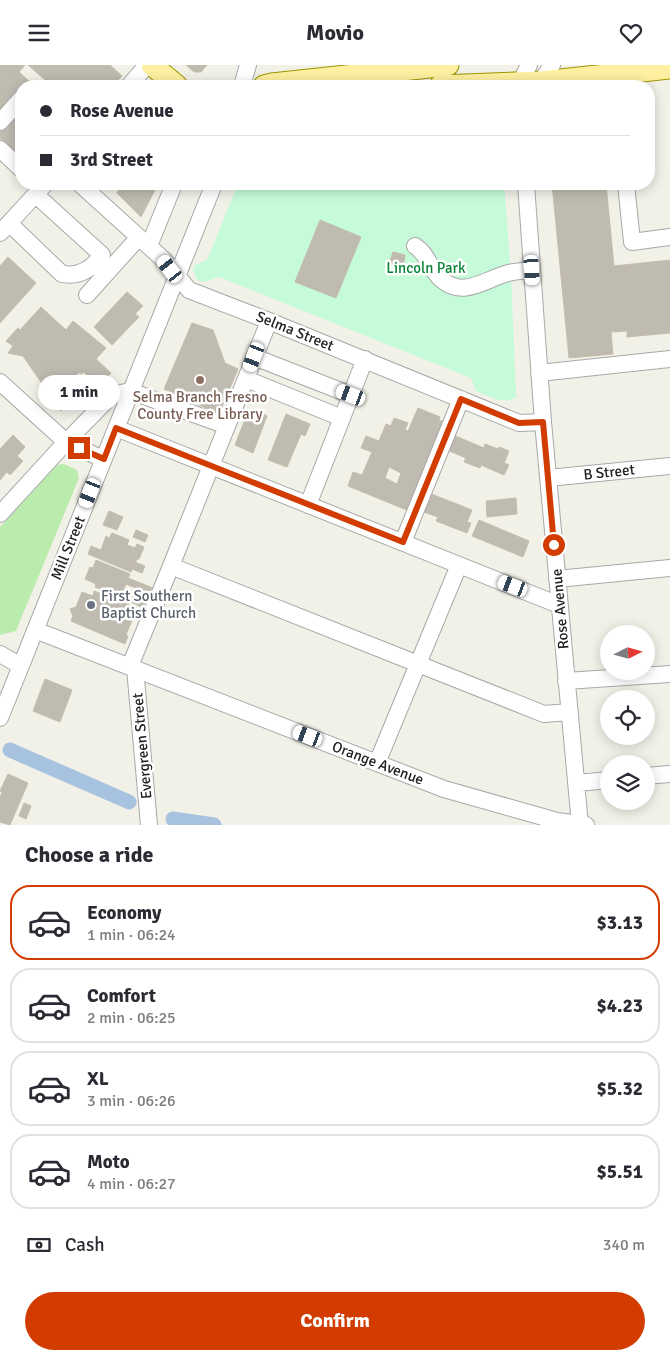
<!DOCTYPE html>
<meta charset="utf-8">
<style>
:root{--surface:#fff;--page:#f7f7f7;--text:#2b2b33;--muted:#7c7c81;--line:#e1e1e2;--accent:#d23c00}
body{margin:0;font-family:Signika,sans-serif;background:var(--page);color:var(--text);height:100vh;display:flex;flex-direction:column;font-size:19px;white-space:nowrap}
*{box-sizing:border-box;margin:0}
p{font-size:16px;color:var(--muted)}
.icon{flex:none;width:28px;height:28px;fill:none;stroke:currentColor;stroke-width:2;stroke-linecap:round;stroke-linejoin:round}
.map{position:relative;height:760px;overflow:hidden}
.drawer{display:flex;flex-direction:column;background:var(--surface);flex:1}
.drawer>*{flex:none}
.hud{position:absolute;left:15px;top:15px;width:640px;height:110px;border-radius:20px;box-shadow:0 2px 12px #0003;display:grid;align-content:center;height:110px;padding:0 25px;background:var(--surface)}
.needle{width:32px;rotate:84deg}
.buttons{position:absolute;left:600px;top:560px;display:grid;gap:10px}
.buttons a{display:grid;place-items:center;width:55px;height:55px;border-radius:50%;background:var(--surface);box-shadow:0 2px 12px #0003;font-size:25px}
.end{position:absolute;width:22px;height:22px;margin:-11px;border:6px solid #d23c00;background:#fff;box-shadow:0 0 0 2px #fff}
.from{border-radius:50%}
.bubble{position:absolute;height:35px;border-radius:18px;background:var(--surface);box-shadow:0 2px 12px #0003;font-size:16px;font-weight:700;line-height:35px;text-align:center}
.car{position:absolute;width:15px;height:30px;margin:-15px -8px;border-radius:6px;box-shadow:0 0 4px 1px #0007;background:linear-gradient(#fff 24%,#345 0 40%,#fff 0 76%,#345 0 86%,#fff 0)}
.hud b{display:flex;align-items:center;gap:18px;height:48px;font-size:19px}
.hud b+b{border-top:1px solid var(--line)}
.hud i{width:12px;height:12px;background:var(--text)}
ul{padding:0;list-style:none}
li{display:flex;align-items:center;gap:15px;height:75px;margin:0 10px 8px;padding:0 15px;border:2px solid var(--line);border-radius:20px}
li div{flex:1}
li b{display:block;font-size:19px}
li em{font-style:normal;font-weight:700}
li.active{border-color:var(--accent)}
li>.icon{width:45px;height:45px;stroke-width:1.5}
h2{padding:0 25px;font-size:22px;line-height:60px}
.pay{display:flex;align-items:center;gap:12px;height:55px;padding:0 25px;font-size:19px}
.pay p{margin-inline-start:auto}
.action{display:flex;gap:10px;margin-top:auto;padding:10px 25px}
.action a{flex:1;height:58px;border-radius:30px;background:var(--accent);color:#fff;font-size:20px;font-weight:700;line-height:58px;text-align:center}
header{display:flex;justify-content:space-between;align-items:center;height:65px;padding:0 25px;background:var(--surface);font-size:22px;font-weight:700}
.map>svg:first-child{display:block}
</style>
<header><svg class="icon" aria-label="menu" viewBox="0 0 24 24"><path d="M4 6h16M4 12h16M4 18h16"/></svg>Movio<svg class="icon" aria-label="heart" viewBox="0 0 24 24"><path d="M12 20l-8-8c-3-5 5-10 8-4 3-6 11-1 8 4z"/></svg></header>
<div class="map">
<svg width="670" height="760" viewBox="0 0 670 760">
<rect width="100%" height="100%" fill="#f2f1e8"/>
<path fill="#baecad" d="M64 399 77 405 79 413 16 566 0 570V462L57 400Z"/>
<path fill="#c5fbd9" d="M238 119H504L511 208 516 332C504 341 489 331 476 326L471 313 219 212 204 217 197 215 193 205 195 200 207 195Z"/>
<g fill="none" stroke-linecap="round" stroke-linejoin="round">
<path stroke="#a8c3e0" stroke-width="15" d="M10 685 129 737
M173 754 214 760"/>
</g>
<path fill="#bfbbb1" stroke="#c4bda9" fill-rule="evenodd" d="M0 0H25L19 7 30 17 26 21H21V26L0 50Z
M28 0H110L122 11 113 21H52Z
M186 0H207L201 7H194Z
M21 44V92L0 73V67Z
M122 119H158L141 152 117 128Z
M552 119H606L614 201 670 195V268L627 272V266L611 267 613 289 569 293Z
M320 155 361 172 336 233 295 217Z
M393 187 405 190 403 203 389 199Z
M8 192 36 218 0 258V201Z
M127 227 143 241 135 249 139 252 112 280 94 262Z
M41 242 66 265 73 256 106 283 96 294 111 308 99 322 84 307 81 309 80 307 69 315 74 322 71 324 75 330 65 337 61 346 23 291 8 288 13 281 6 276 18 263 20 265Z
M192 258 213 265 225 298 238 304 219 349 164 324Z
M418 343 440 352 439 355 445 357 409 446 348 421 353 407 362 410 372 387 361 383 366 371 379 376 386 359 391 361 394 353 408 358 405 365 408 366ZM389 402 401 408 397 419 385 413Z
M262 348 267 351 253 388 235 380 246 352 255 356 257 350 260 351Z
M286 349 310 359 305 371 301 369 287 402 268 395Z
M13 370 25 382 17 391 23 396 10 410 7 407 0 415V384Z
M453 370 484 383 485 379 498 384 499 382 509 386 504 398 509 400 504 410 481 400 480 403 464 397 466 393 447 385Z
M429 428 472 445 467 457 471 458 467 468 436 456 438 452 421 446Z
M516 433 517 449 487 452 486 436Z
M109 446 123 452 117 465 103 460Z
M479 455 529 476 523 492 472 471Z
M136 465 148 470 145 477 133 472Z
M112 468 129 475 127 480 135 483 137 479 144 482 139 494H137L131 507 88 489 91 481 101 485 106 471 109 473Z
M96 495 130 509 128 513 153 523 151 529 126 519 121 530 108 524 107 527 95 522 96 519 85 514 90 502 93 503Z
M135 497 145 501 142 508 132 504Z
M136 525 148 531 143 543 131 537Z
M94 526 137 543 126 570 128 571 125 579 71 556 73 551 70 544 76 542 82 527 93 531Z
M45 614 72 625 60 657 33 646Z
M8 709 28 718 10 760 0 757V733L2 727 0 726Z
M24 738 31 741 26 754 19 751Z"/>
<g fill="none" stroke-linecap="round" stroke-linejoin="round">
<g stroke="#a8a8a8" stroke-width="18">
<path id="minor" d="M129 21 147 0
M242 21 248 0
M521 21 520 18 529 0
M538 21 552 0
M0 57 21 34
M0 84 21 104
M80 119 164 195 189 225 269 256 519 358 543 357
M526 119 543 357 580 760
M626 119 632 177 670 172
M9 158 62 209C79 212 92 204 102 190L36 130
M0 168 45 119
M149 181 172 124
M415 181C428 189 430 205 441 214 462 233 483 216 505 209 513 206 523 206 532 205
M87 230 139 172
M254 292 351 330
M539 308 670 294
M246 314 342 353
M0 317 66 377 103 394
M116 363 559 540
M548 413 670 401
M308 440 365 294
M0 449 66 377 112 330 130 326 227 361
M403 477 461 334
M171 501 544 649 570 647
M557 514 670 503
M35 565 444 724 557 756 586 760
M0 589 21 601
M130 601 171 501 269 256
M135 603 149 760
M566 616 670 609
M0 653 214 119
M377 698 459 500
M646 711 670 709
M577 718 609 715"/>
</g>
<g stroke="#9e9700" stroke-width="23">
<path id="major" d="M152 0 177 21
M264 21 272 19 448 0
M440 21 542 17 670 3"/>
</g>
<use href="#minor" stroke="#fff" stroke-width="16"/>
<use href="#major" stroke="#fef0a0" stroke-width="21"/>
</g>
<g fill="none" stroke-linecap="round" stroke-linejoin="round">
<path stroke="#d23c00" stroke-width="6" d="M79 383 104 394 116 363 403 477 461 334 519 358 543 357 554 480"/>
</g>
<circle fill="#8d6e63" stroke="#fff" stroke-width="2" cx="200" cy="315" r="5"/>
<circle fill="#6b7280" stroke="#fff" stroke-width="2" cx="91" cy="540" r="5"/>
<g text-anchor="middle" stroke-width="5" stroke-linejoin="round" paint-order="stroke">
<g font-size="15" fill="#0a8537" stroke="#fff">
<text x="426" y="208">Lincoln Park</text>
</g>
<g font-size="15" fill="#212121" stroke="#fff">
<text transform="translate(295 266) rotate(22)" y="5">Selma Street</text>
<text transform="translate(609 407) rotate(-6)" y="5">B Street</text>
<text transform="translate(68 483) rotate(-68)" y="5">Mill Street</text>
<text transform="translate(560 544) rotate(-95)" y="5">Rose Avenue</text>
<text transform="translate(142 681) rotate(-95)" y="5">Evergreen Street</text>
<text transform="translate(378 698) rotate(21)" y="5">Orange Avenue</text>
</g>
<g font-size="15" fill="#785e54" stroke="#fff">
<text x="200" y="337">Selma Branch Fresno<tspan x="200" dy="17">County Free Library</tspan></text>
</g>
<g font-size="15" fill="#5b616d" stroke="#fff" text-anchor="start">
<text x="101" y="536">First Southern<tspan x="101" dy="17">Baptist Church</tspan></text>
</g>
</g>
</svg>
<div class="buttons">
<a><svg class="needle" viewBox="-14 -14 28 28"><path d="M0-13l5 13h-10z" fill="#e53935"/><path d="M0 13l5-13h-10z" fill="#7c7c81"/></svg></a>
<a><svg class="icon" aria-label="locate" viewBox="0 0 24 24"><circle cx="12" cy="12" r="6"/><path d="M12 2v4M12 18v4M2 12h4M18 12h4"/></svg></a>
<a><svg class="icon" aria-label="layers" viewBox="0 0 24 24"><path d="M12 4l9 5-9 5-9-5zM3 14l9 5 9-5"/></svg></a>
</div>
<i class="end from" style="left:554px;top:480px"></i>
<i class="end" style="left:79px;top:383px"></i>
<div class="bubble" style="left:38px;top:310px;width:82px">1 min</div>
<i class="car" style="left:170px;top:204px;rotate:322deg"></i>
<i class="car" style="left:532px;top:205px;rotate:176deg"></i>
<i class="car" style="left:254px;top:292px;rotate:201deg"></i>
<i class="car" style="left:351px;top:330px;rotate:291deg"></i>
<i class="car" style="left:90px;top:428px;rotate:202deg"></i>
<i class="car" style="left:513px;top:521px;rotate:291deg"></i>
<i class="car" style="left:308px;top:671px;rotate:291deg"></i>
<div class="hud">
<b><i class="from"></i>Rose Avenue</b>
<b><i></i>3rd Street</b>
</div>
</div>
<section class="drawer">
<h2>Choose a ride</h2>
<ul>
<li class="active"><svg class="icon" aria-label="car" viewBox="0 0 24 24"><path d="M5 17H2v-5l4-1 3-4h7l3 4 3 1v5h-3M9 17h6M6 11h13"/><circle cx="7" cy="17" r="2"/><circle cx="17" cy="17" r="2"/></svg><div><b>Economy</b><p>1 min · 06:24</p></div><em>$3.13</em></li>
<li><svg class="icon" aria-label="car" viewBox="0 0 24 24"><path d="M5 17H2v-5l4-1 3-4h7l3 4 3 1v5h-3M9 17h6M6 11h13"/><circle cx="7" cy="17" r="2"/><circle cx="17" cy="17" r="2"/></svg><div><b>Comfort</b><p>2 min · 06:25</p></div><em>$4.23</em></li>
<li><svg class="icon" aria-label="car" viewBox="0 0 24 24"><path d="M5 17H2v-5l4-1 3-4h7l3 4 3 1v5h-3M9 17h6M6 11h13"/><circle cx="7" cy="17" r="2"/><circle cx="17" cy="17" r="2"/></svg><div><b>XL</b><p>3 min · 06:26</p></div><em>$5.32</em></li>
<li><svg class="icon" aria-label="car" viewBox="0 0 24 24"><path d="M5 17H2v-5l4-1 3-4h7l3 4 3 1v5h-3M9 17h6M6 11h13"/><circle cx="7" cy="17" r="2"/><circle cx="17" cy="17" r="2"/></svg><div><b>Moto</b><p>4 min · 06:27</p></div><em>$5.51</em></li>
</ul>
<div class="pay"><svg class="icon" aria-label="cash" viewBox="0 0 24 24"><path d="M3 7h18v10H3z"/><circle cx="12" cy="12" r="2"/></svg>Cash<p>340 m</p></div>
<div class="action"><a>Confirm</a></div>
</section>
